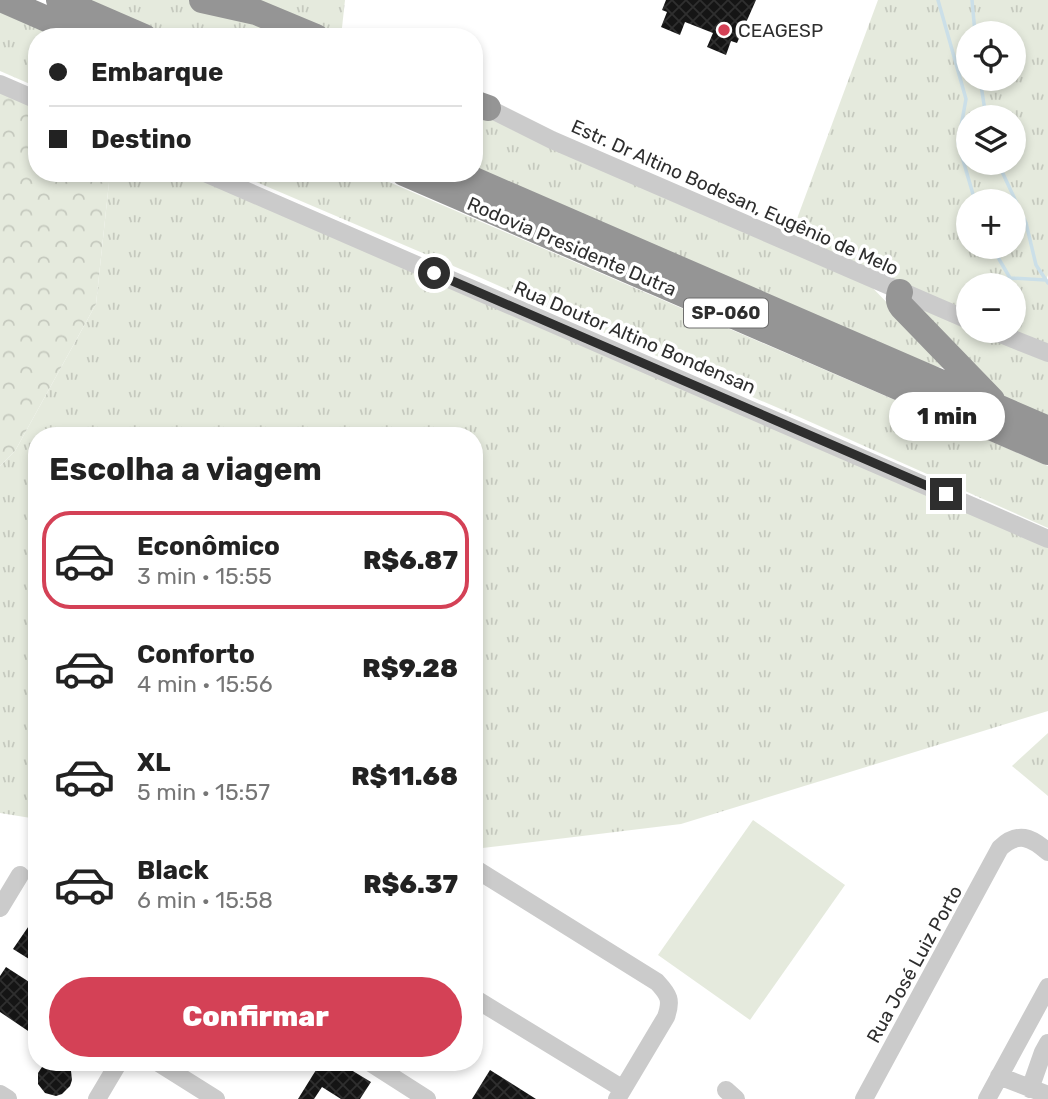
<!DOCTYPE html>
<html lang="pt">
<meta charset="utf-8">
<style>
:root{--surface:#fff;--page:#f2f2f2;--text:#222;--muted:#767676;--line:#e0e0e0;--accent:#d44156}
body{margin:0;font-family:Rubik,sans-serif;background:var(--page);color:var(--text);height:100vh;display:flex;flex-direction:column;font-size:26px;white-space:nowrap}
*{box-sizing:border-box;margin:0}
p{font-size:23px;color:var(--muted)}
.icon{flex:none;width:38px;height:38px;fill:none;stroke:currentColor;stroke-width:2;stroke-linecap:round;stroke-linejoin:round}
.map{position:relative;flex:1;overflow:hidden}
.drawer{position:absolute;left:28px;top:427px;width:455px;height:644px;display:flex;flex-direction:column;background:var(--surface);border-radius:28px;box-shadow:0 4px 10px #0003}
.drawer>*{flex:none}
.banner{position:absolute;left:28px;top:28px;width:455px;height:154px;border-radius:28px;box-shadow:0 4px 10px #0003;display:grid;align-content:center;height:154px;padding:0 21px;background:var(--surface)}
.controls{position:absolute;left:956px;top:21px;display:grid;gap:14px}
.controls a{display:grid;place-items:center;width:70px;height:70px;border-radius:50%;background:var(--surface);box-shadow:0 4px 10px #0003;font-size:35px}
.end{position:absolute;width:32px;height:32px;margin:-16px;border:9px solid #2e2e2e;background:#fff;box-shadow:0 0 0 4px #fff}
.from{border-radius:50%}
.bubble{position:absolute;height:49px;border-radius:24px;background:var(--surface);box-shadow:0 4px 10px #0003;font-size:23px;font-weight:800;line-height:49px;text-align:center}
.banner b{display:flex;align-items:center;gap:24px;height:66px;font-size:26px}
.banner b+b{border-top:2px solid var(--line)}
.banner i{width:18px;height:18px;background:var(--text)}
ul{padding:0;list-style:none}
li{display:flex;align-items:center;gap:21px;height:98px;margin:0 14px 10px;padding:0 7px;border:4px solid transparent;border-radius:28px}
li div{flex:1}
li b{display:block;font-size:26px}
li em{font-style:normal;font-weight:800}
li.active{border-color:var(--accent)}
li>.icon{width:63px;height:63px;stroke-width:1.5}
h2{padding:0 21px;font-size:32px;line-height:84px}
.button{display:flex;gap:14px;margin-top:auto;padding:14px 21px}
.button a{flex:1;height:80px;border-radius:42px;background:var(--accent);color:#fff;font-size:28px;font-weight:800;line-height:80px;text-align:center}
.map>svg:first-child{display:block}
</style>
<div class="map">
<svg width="1048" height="1099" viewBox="0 0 1048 1099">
<defs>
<pattern id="grass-tufts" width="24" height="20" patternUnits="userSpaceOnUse" patternTransform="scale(1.75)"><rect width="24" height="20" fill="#e5eadd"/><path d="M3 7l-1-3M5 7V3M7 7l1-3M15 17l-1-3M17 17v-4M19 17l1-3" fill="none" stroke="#c5c9be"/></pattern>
<pattern id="forest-crowns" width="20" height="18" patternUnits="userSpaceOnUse" patternTransform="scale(1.75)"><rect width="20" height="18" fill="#e5eadd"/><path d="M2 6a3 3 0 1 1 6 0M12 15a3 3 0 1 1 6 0" fill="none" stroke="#c5c9be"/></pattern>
<pattern id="building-cross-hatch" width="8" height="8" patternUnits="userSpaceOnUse" patternTransform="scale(1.75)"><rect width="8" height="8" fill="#151515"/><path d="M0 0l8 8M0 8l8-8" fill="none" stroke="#2f2f2f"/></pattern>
</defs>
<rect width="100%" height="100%" fill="#fff"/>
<path fill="url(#grass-tufts)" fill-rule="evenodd" d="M59 0H345L341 37H144Z
M878 0H1048V275L1046 280 1048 283V429L1001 408 899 303 968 320V331H1013V285H968V318L857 272 952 369 938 367 845 341 474 173V103L788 243ZM968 33H1013V79H968ZM968 117H1013V163H968ZM968 201H1013V247H968Z
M0 10 63 37H37V87L0 71Z
M110 173H213L1048 545V711L681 824 474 849V436H37V819L0 813V466L15 451 96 304Z
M235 173H368L1048 466V528L797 416 659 357 479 277Z
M1048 733V796L1012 766Z"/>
<path fill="url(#forest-crowns)" d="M0 84 37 100V173H110L96 304 15 451 0 466Z"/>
<path fill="#e5eadd" d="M753 820 845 885 750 1020 658 955Z"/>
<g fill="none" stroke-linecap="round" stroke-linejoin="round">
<path stroke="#cbdfe8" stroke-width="3.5" d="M938 0 966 99 958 143 975 201
M972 0 975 33
M980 79 986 117
M998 163 1026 223 1036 265 1048 283
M992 247 1010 278 1046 280"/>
</g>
<path fill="url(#building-cross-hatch)" d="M666 0H756L737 43 731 41 726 55 707 47 713 33 685 22 680 35 661 27 667 12 662 10Z
M37 914V964L13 949Z
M6 967 37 987V1037L0 1012V976Z
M49 1062H70L72 1080 70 1086 62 1094 56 1096 45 1093 38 1084V1073L44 1064Z
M304 1062H338L371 1082 360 1099H341L322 1087 314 1099H298L316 1070Z
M490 1070 536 1099H472Z"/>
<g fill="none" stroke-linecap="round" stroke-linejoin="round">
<path stroke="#cbcbcb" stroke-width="18" d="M0 84 37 100
M488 108 552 140 968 320
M205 173 1048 539
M993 331 1048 353
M474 868 657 982C669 995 672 1000 666 1017L617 1099
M0 908 20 875
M474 998 623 1089
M157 1062 216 1099
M369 1062 427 1099
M999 1076 1048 1095
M1030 1089 1043 1052 1048 1043
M726 1090 736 1099
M0 1094 8 1099
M97 1099 119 1062
M864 1099 1000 848C1018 831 1031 837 1048 852
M987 1099 1048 987"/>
<path stroke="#959595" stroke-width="26" d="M3 0 88 37
M59 0 144 37
M202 0 256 12 316 37
M474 103 488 108
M404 173 1048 452
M458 173 1048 429
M900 292C898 298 898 302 902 307L992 400"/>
</g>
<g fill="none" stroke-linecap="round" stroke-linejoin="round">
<path stroke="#2e2e2e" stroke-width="9" d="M434 273 946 494"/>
</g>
<circle fill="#d44156" stroke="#fff" stroke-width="2.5" cx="724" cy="30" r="7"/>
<g text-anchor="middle" stroke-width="7" stroke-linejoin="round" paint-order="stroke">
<rect fill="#fff" stroke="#6d6d6d" stroke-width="2" x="684" y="298.5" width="84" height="29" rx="5"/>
<g font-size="18" font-weight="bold" fill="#2e2e2e">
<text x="726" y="319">SP-060</text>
</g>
<g font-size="19" fill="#2e2e2e" stroke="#fff" text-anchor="start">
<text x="738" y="37">CEAGESP</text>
</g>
<g font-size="19" fill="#2e2e2e" stroke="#fff">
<text transform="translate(735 197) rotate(24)" y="7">Estr. Dr Altino Bodesan, Eugênio de Melo</text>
<text transform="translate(572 246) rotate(23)" y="7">Rodovia Presidente Dutra</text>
<text transform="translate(635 337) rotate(23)" y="7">Rua Doutor Altino Bondensan</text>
<text transform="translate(914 964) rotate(-61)" y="7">Rua José Luiz Porto</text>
</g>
</g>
</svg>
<div class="controls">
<a><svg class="icon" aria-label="locate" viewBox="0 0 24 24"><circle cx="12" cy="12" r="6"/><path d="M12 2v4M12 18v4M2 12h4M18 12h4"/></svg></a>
<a><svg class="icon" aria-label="layers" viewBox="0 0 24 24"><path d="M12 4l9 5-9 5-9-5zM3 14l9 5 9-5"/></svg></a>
<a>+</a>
<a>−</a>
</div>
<i class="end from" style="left:434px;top:273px"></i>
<i class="end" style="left:946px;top:494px"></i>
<div class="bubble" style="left:889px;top:392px;width:116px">1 min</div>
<div class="banner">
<b><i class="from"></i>Embarque</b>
<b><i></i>Destino</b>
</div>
<section class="drawer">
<h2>Escolha a viagem</h2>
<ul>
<li class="active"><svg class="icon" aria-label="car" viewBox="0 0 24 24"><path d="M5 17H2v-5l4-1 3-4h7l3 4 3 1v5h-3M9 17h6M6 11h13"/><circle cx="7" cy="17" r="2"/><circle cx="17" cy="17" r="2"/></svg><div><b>Econômico</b><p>3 min · 15:55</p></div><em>R$6.87</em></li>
<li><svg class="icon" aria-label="car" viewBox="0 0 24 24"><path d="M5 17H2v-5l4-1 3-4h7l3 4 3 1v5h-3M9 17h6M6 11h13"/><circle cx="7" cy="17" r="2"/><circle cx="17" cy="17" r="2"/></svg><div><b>Conforto</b><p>4 min · 15:56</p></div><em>R$9.28</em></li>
<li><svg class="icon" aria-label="car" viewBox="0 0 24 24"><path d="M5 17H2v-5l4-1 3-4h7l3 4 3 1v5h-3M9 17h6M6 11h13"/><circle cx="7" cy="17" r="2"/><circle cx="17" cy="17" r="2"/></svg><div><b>XL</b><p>5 min · 15:57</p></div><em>R$11.68</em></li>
<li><svg class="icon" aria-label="car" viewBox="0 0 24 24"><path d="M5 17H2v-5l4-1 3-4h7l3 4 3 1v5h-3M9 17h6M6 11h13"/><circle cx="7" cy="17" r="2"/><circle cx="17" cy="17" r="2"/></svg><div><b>Black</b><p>6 min · 15:58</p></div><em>R$6.37</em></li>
</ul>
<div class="button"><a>Confirmar</a></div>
</section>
</div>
